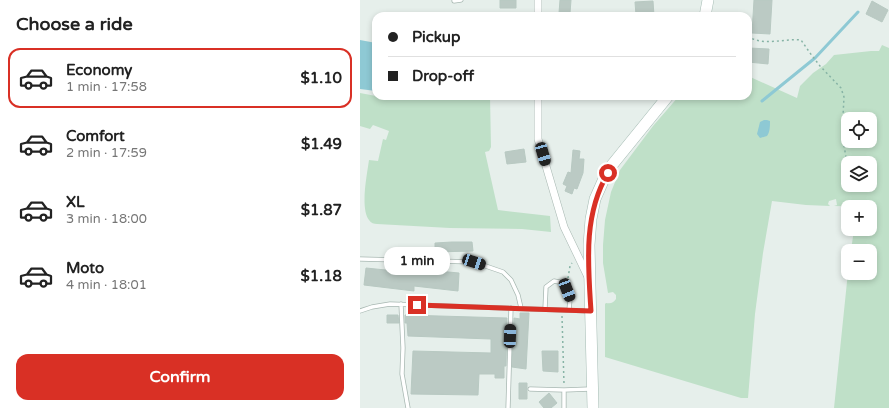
<!DOCTYPE html>
<meta charset="utf-8">
<style>
:root{--surface:#fff;--page:#f6f6f6;--text:#222;--muted:#767676;--line:#e0e0e0;--accent:#d93025}
body{margin:0;font-family:"Varela Round",sans-serif;background:var(--page);color:var(--text);height:100vh;display:flex;flex-direction:column;font-size:15px;white-space:nowrap}
*{box-sizing:border-box;margin:0}
p{font-size:13px;color:var(--muted)}
.icon{flex:none;width:22px;height:22px;fill:none;stroke:currentColor;stroke-width:2;stroke-linecap:round;stroke-linejoin:round}
.map{position:relative;flex:1;overflow:hidden}
.drawer{display:flex;flex-direction:column;background:var(--surface);width:360px}
.drawer>*{flex:none}
.top-card{position:absolute;left:12px;top:12px;width:380px;height:88px;border-radius:12px;box-shadow:0 2px 6px #0003;display:grid;align-content:center;height:88px;padding:0 16px;background:var(--surface)}
.fabs{position:absolute;left:481px;top:112px;display:grid;gap:8px}
.fabs a{display:grid;place-items:center;width:36px;height:36px;border-radius:8px;background:var(--surface);box-shadow:0 2px 6px #0003;font-size:20px}
.end{position:absolute;width:18px;height:18px;margin:-9px;border:5px solid #d93025;background:#fff;box-shadow:0 0 0 2px #fff}
.from{border-radius:50%}
.bubble{position:absolute;height:28px;border-radius:12px;background:var(--surface);box-shadow:0 2px 6px #0003;font-size:13px;font-weight:700;line-height:28px;text-align:center}
.car{position:absolute;width:12px;height:24px;margin:-12px -6px;border-radius:5px;box-shadow:0 0 3px 1px #0007;background:linear-gradient(#222 24%,#8ab4d8 0 40%,#222 0 76%,#8ab4d8 0 86%,#222 0)}
.top-card b{display:flex;align-items:center;gap:14px;height:38px;font-size:15px}
.top-card b+b{border-top:1px solid var(--line)}
.top-card i{width:10px;height:10px;background:var(--text)}
ul{padding:0;list-style:none}
li{display:flex;align-items:center;gap:12px;height:60px;margin:0 8px 6px;padding:0 8px;border:2px solid transparent;border-radius:12px}
li div{flex:1}
li b{display:block;font-size:15px}
li em{font-style:normal;font-weight:700}
li.on{border-color:var(--accent)}
li>.icon{width:36px;height:36px;stroke-width:1.5}
h2{padding:0 16px;font-size:18px;line-height:48px}
.cta{display:flex;gap:8px;margin-top:auto;padding:8px 16px}
.cta a{flex:1;height:46px;border-radius:12px;background:var(--accent);color:#fff;font-size:16px;font-weight:700;line-height:46px;text-align:center}
main{display:flex;flex:1;min-height:0}
.map>svg:first-child{display:block}
</style>
<main>
<section class="drawer">
<h2>Choose a ride</h2>
<ul>
<li class="on"><svg class="icon" aria-label="car" viewBox="0 0 24 24"><path d="M5 17H2v-5l4-1 3-4h7l3 4 3 1v5h-3M9 17h6M6 11h13"/><circle cx="7" cy="17" r="2"/><circle cx="17" cy="17" r="2"/></svg><div><b>Economy</b><p>1 min · 17:58</p></div><em>$1.10</em></li>
<li><svg class="icon" aria-label="car" viewBox="0 0 24 24"><path d="M5 17H2v-5l4-1 3-4h7l3 4 3 1v5h-3M9 17h6M6 11h13"/><circle cx="7" cy="17" r="2"/><circle cx="17" cy="17" r="2"/></svg><div><b>Comfort</b><p>2 min · 17:59</p></div><em>$1.49</em></li>
<li><svg class="icon" aria-label="car" viewBox="0 0 24 24"><path d="M5 17H2v-5l4-1 3-4h7l3 4 3 1v5h-3M9 17h6M6 11h13"/><circle cx="7" cy="17" r="2"/><circle cx="17" cy="17" r="2"/></svg><div><b>XL</b><p>3 min · 18:00</p></div><em>$1.87</em></li>
<li><svg class="icon" aria-label="car" viewBox="0 0 24 24"><path d="M5 17H2v-5l4-1 3-4h7l3 4 3 1v5h-3M9 17h6M6 11h13"/><circle cx="7" cy="17" r="2"/><circle cx="17" cy="17" r="2"/></svg><div><b>Moto</b><p>4 min · 18:01</p></div><em>$1.18</em></li>
</ul>
<div class="cta"><a>Confirm</a></div>
</section>
<div class="map">
<svg width="529" height="408" viewBox="0 0 529 408">
<rect width="100%" height="100%" fill="#e6efeb"/>
<path fill="#bfe0c8" fill-rule="evenodd" d="M522 45 529 48V408H474L488 272V273H510V251H491L494 229H510V207L474 206 477 205 476 199 469 201 468 204 470 206 446 205 412 201 403 253 395 314 388 398H381L245 357V304L246 303C251 304 253 303 256 299V295L253 292 248 293 243 263V245L245 220 251 192 260 170 293 126 319 96H388V76L437 98 440 86 453 73 466 64 474 55 511 51H519ZM488 119H510V141H488ZM488 163H510V185H488Z
M0 93 21 97 26 96H130L131 147 129 151 125 152 138 210 190 216 191 232 162 229 90 228 17 224C14 224 11 223 9 220 0 208 7 175 9 160L18 161 23 139 26 140 29 131 13 125 10 129 0 126Z"/>
<path fill="#8ec9d4" d="M0 40 16 43V91L0 89Z
M404 120H407L410 121C410 126 410 132 407 136L400 138 397 134 400 122Z"/>
<g fill="none" stroke-linecap="round" stroke-linejoin="round">
<path stroke="#8ec9d4" stroke-width="3" d="M402 101 455 58 498 12"/>
</g>
<path fill="#bbcac4" stroke="#b8c9c2" d="M140 0H156V8H140Z
M200 0H211L210 13H199Z
M394 0H412L410 34 392 33Z
M293 1 294 16 276 15 275 2Z
M512 1 528 10 522 22 506 14Z
M389 48 409 49 408 64 388 62Z
M164 149 166 162 147 164 145 152Z
M213 150 220 151 219 159H224L223 173 217 189 214 188 212 194 205 191 207 186 203 184 208 172 211 173Z
M92 242H112L113 251 75 252V243Z
M6 268 55 273 56 269 99 273 98 291 54 286V291L4 285Z
M160 313H169L166 369 152 367 154 318 160 319Z
M27 315H38L39 323H27Z
M45 315 147 318 146 366H144V378H135V374H119L118 395 51 394 53 351 131 353V339L48 336 47 323H45Z
M182 351H198V372L183 371Z
M159 383H167V399H159Z
M189 393 197 403 191 408H184L179 402Z"/>
<g fill="none" stroke-linecap="round" stroke-linejoin="round">
<g stroke="#a8b8b2" stroke-width="5">
<path id="service" d="M94 0V1L101 0
M0 259 114 262 143 272 151 280 158 295 161 308
M41 304 43 348 42 374 48 408
M185 309 186 287 194 281 204 283 210 299 209 310
M0 311 12 307 30 304 230 311
M170 389 204 390 230 389
M204 390V408
M148 408 151 308"/>
</g>
<g stroke="#a8b8b2" stroke-width="8">
<path id="minor" d="M178 0V16
M178 96V139L204 227 228 277"/>
</g>
<g stroke="#a4bbb3" stroke-width="12">
<path id="secondary" d="M345 16 348 0
M233 408 229 245 231 219 235 199 243 181 252 165 308 96"/>
</g>
<path stroke="#86b3a5" stroke-width="1.5" stroke-dasharray="2 3" stroke-linecap="butt" d="M388 36C403 47 424 38 441 40L450 53 460 66 481 88 484 97 482 135 488 168
M208 278 210 266 212 263
M202 316 204 384"/>
<use href="#service" stroke="#fff" stroke-width="3.5"/>
<use href="#minor" stroke="#fff" stroke-width="7"/>
<use href="#secondary" stroke="#fff" stroke-width="11"/>
</g>
<g fill="none" stroke-linecap="round" stroke-linejoin="round">
<path stroke="#d93025" stroke-width="5" d="M57 305 231 311C228 264 223 215 248 173"/>
</g>
</svg>
<div class="fabs">
<a><svg class="icon" aria-label="locate" viewBox="0 0 24 24"><circle cx="12" cy="12" r="6"/><path d="M12 2v4M12 18v4M2 12h4M18 12h4"/></svg></a>
<a><svg class="icon" aria-label="layers" viewBox="0 0 24 24"><path d="M12 4l9 5-9 5-9-5zM3 14l9 5 9-5"/></svg></a>
<a>+</a>
<a>−</a>
</div>
<i class="end from" style="left:248px;top:173px"></i>
<i class="end" style="left:57px;top:305px"></i>
<div class="bubble" style="left:24px;top:247px;width:66px">1 min</div>
<i class="car" style="left:183px;top:154px;rotate:164deg"></i>
<i class="car" style="left:114px;top:262px;rotate:108deg"></i>
<i class="car" style="left:207px;top:290px;rotate:159deg"></i>
<i class="car" style="left:150px;top:336px;rotate:2deg"></i>
<div class="top-card">
<b><i class="from"></i>Pickup</b>
<b><i></i>Drop-off</b>
</div>
</div>
</main>
